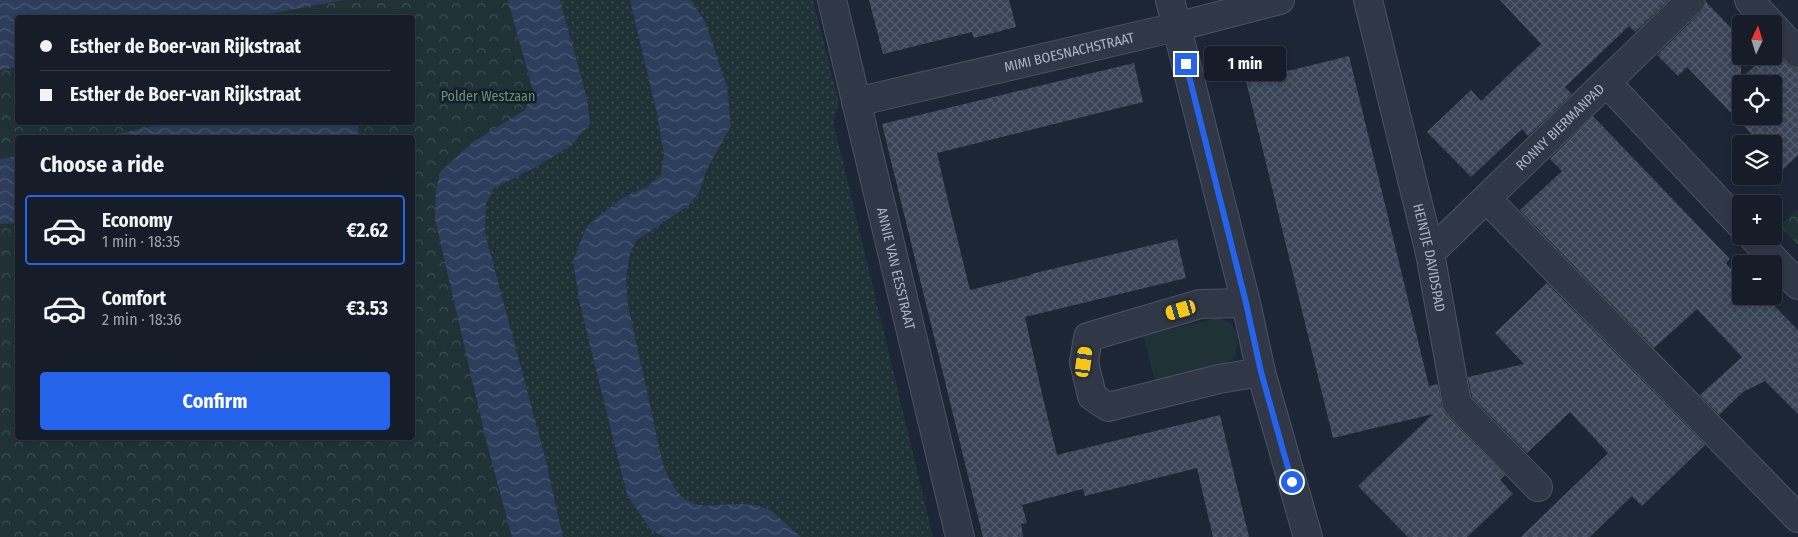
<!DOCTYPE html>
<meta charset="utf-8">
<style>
:root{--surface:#161c28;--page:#232934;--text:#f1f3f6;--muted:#9ea1a8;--line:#353a45;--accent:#2563eb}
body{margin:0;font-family:"Fira Sans Condensed",sans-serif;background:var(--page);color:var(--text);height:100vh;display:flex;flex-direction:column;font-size:19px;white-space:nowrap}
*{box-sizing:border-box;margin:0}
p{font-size:16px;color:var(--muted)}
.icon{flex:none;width:28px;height:28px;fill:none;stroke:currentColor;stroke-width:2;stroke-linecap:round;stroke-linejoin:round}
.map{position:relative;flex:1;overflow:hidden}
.details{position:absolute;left:15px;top:135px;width:400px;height:305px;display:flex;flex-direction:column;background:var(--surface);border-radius:5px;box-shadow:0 2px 8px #0003,0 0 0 1px var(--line)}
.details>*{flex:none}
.hud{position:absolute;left:15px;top:15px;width:400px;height:110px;border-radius:5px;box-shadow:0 2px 8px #0003,0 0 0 1px var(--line);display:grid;align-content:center;height:110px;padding:0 25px;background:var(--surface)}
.needle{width:32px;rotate:4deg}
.fabs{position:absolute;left:1732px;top:15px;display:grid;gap:10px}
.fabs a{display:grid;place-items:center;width:50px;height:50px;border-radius:5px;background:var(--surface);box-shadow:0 2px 8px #0003,0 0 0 1px var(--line);font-size:25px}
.end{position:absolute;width:22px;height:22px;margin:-11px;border:6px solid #2563eb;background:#fff;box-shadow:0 0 0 2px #fff}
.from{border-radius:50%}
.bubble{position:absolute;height:35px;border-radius:5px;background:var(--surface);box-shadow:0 2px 8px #0003,0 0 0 1px var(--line);font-size:16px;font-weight:700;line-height:35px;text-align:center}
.car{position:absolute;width:15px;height:30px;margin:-15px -8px;border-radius:6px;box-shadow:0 0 4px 1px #0007;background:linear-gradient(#f5c518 24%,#345 0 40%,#f5c518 0 76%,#345 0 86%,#f5c518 0)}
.hud b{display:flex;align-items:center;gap:18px;height:48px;font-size:19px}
.hud b+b{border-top:1px solid var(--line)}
.hud i{width:12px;height:12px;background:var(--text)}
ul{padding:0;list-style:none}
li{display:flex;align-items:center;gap:15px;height:70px;margin:0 10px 8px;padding:0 15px;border:2px solid transparent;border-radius:5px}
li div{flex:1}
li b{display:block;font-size:19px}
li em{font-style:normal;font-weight:700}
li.on{border-color:var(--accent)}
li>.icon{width:45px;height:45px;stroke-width:1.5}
h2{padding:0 25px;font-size:22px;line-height:60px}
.button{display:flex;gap:10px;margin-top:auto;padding:10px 25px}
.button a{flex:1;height:58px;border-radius:5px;background:var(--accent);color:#fff;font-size:20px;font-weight:700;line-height:58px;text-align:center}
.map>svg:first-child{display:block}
</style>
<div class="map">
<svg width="1798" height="537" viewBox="0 0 1798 537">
<defs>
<pattern id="grass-dots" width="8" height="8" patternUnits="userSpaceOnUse" patternTransform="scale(1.25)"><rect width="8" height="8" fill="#1f3337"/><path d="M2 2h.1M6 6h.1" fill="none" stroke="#3d4e52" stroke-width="1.8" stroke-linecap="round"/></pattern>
<pattern id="park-crowns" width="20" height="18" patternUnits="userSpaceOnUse" patternTransform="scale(1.25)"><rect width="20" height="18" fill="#1f3337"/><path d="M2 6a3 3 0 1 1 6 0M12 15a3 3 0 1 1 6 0" fill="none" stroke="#3d4e52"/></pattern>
<pattern id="water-waves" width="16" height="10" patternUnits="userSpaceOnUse" patternTransform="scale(1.25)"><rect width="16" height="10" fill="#2d3e5d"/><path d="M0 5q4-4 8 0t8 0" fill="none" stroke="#495873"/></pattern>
<pattern id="building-cross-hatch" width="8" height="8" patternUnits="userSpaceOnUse" patternTransform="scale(1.25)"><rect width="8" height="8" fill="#394457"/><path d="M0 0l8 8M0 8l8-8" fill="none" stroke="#535d6e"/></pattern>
</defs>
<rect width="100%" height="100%" fill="#1d2636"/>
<path fill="url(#grass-dots)" d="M560 0H630L657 114 665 154 661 175 648 186 622 198 573 261 580 305 627 495 651 530 665 537H563L545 457 485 233 486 204 493 189 536 167 572 145 590 124 587 98Z
M690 0H813L839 103 833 121 933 537H801C793 530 773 510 765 508 718 493 688 531 663 464L628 305 626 278 630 254 636 241 688 206 700 191 706 171 731 126 705 21Z"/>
<path fill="url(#park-crowns)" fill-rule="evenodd" d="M0 0H540L567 107 474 202 548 537H0ZM18 18H412V122H18ZM18 138H412V438H18Z
M1798 209V245L1780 226Z"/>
<path fill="#1f3337" d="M1219 318 1232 324 1238 337 1236 357 1220 366 1155 381 1143 335Z"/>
<path fill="url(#water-waves)" d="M0 0H342L253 17 18 18 17 67 0 70Z
M508 0H560L587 98 590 124 572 145 536 167 493 189 486 204 485 233 545 457 563 537H512L486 440 435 219 436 189 441 171 473 142 525 110 533 91Z
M630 0H690L705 21 727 87 731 126 706 171 700 191 688 206 636 241 630 254 626 278 628 305 663 464C688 531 718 493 765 508 773 510 793 530 801 537H665L651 530 627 495 580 305 573 261 587 226 622 198 648 186 661 175 664 154 657 114Z
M173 122H362V123L359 126 357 137H103Z
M17 156V223L0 224V159Z"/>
<path fill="url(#building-cross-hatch)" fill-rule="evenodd" d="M869 0H1009L1016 27 974 38 972 32 883 54Z
M1500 0H1669L1635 32 1629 26 1565 87 1572 94 1528 136 1522 129 1471 177 1427 132 1471 90 1481 101 1541 44Z
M1706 2 1741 38V79L1765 56H1774V50L1787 64 1793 68H1798V155L1774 178 1773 176 1774 144H1761L1687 67 1678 76 1657 55 1702 11ZM1741 84H1774V116H1741Z
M1349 56 1429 386 1438 384 1442 407 1445 414 1505 475 1500 480 1513 494 1467 537H1408L1358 486 1433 414 1333 438 1246 81Z
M1134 63 1143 102 937 153 944 184 970 290 1031 275V274L1177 239 1186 278 1025 317 1042 394 1057 455 1220 415 1249 537H1213L1197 468 1085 496 1083 489 1022 505 1027 523 1021 524 1023 537H983L882 124Z
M1593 116 1730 259 1726 263 1741 281V296H1765L1798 330V414L1765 381 1743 392 1719 415 1700 395 1742 357 1697 309 1654 348 1520 210 1562 171 1550 159Z
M1547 283 1705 445 1642 506 1632 496 1590 537H1521L1608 453 1570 412 1527 453 1472 397 1468 377 1524 364 1495 333Z"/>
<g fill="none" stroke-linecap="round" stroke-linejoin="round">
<g stroke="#4b5362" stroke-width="30">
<g id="minor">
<path id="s1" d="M832 0 960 537"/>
<path d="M1170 0 1246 303 1261 372 1308 537"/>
<path id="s2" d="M1368 0 1430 253 1457 404 1538 487"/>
<path d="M1749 0 1771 24"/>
<path d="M1774 27 1798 53"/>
<path d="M1607 83 1741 225"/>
<path id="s3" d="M856 102 1176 27 1280 0"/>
<path d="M1487 199 1798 518"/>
<path d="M1752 236 1798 285"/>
<path id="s4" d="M1430 253 1691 0"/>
<path d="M1246 303 1200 304 1088 337 1084 362 1092 396 1108 407 1219 379 1261 372"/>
</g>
</g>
<use href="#minor" stroke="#303847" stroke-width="28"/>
</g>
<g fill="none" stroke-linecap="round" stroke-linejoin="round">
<path stroke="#2563eb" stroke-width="6" d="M1186 64 1246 303 1261 372 1292 482"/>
</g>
<g text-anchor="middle" stroke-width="5" stroke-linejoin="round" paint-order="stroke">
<g font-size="14" fill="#aab3c4" stroke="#161e2b">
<text dy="5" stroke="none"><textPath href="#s3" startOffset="219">MIMI BOESNACHSTRAAT</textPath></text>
<text dy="5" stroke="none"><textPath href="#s4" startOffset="181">RONNY BIERMANPAD</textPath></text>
<text dy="5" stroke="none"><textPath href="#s2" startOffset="265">HEINTJE DAVIDSPAD</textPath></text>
<text dy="5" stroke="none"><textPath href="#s1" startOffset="276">ANNIE VAN EESSTRAAT</textPath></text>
</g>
<g font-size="14" fill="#619570" stroke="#161e2b">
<text x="488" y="101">Polder Westzaan</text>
</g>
</g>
</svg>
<div class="fabs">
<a><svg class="needle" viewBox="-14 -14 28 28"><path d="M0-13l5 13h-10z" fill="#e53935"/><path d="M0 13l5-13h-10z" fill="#9ea1a8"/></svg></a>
<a><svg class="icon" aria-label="locate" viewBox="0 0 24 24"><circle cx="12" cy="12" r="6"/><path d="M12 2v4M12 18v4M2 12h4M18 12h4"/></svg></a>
<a><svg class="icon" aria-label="layers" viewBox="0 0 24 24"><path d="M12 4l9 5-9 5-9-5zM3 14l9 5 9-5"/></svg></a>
<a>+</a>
<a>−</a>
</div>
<i class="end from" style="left:1292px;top:482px"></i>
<i class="end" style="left:1186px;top:64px"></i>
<div class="bubble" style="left:1204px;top:46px;width:82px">1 min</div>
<i class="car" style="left:1181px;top:310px;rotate:254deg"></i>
<i class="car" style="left:1084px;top:362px;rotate:8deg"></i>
<div class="hud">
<b><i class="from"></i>Esther de Boer-van Rijkstraat</b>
<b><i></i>Esther de Boer-van Rijkstraat</b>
</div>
<section class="details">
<h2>Choose a ride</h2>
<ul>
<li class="on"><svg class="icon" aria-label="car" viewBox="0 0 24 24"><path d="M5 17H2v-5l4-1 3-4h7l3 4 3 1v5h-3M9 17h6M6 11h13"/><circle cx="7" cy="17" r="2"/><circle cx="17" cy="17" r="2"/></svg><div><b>Economy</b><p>1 min · 18:35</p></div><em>€2.62</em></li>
<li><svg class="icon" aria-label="car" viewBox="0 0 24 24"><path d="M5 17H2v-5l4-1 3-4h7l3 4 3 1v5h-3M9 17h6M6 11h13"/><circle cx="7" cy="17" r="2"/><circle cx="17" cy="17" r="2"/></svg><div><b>Comfort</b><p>2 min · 18:36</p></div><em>€3.53</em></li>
</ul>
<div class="button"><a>Confirm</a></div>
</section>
</div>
